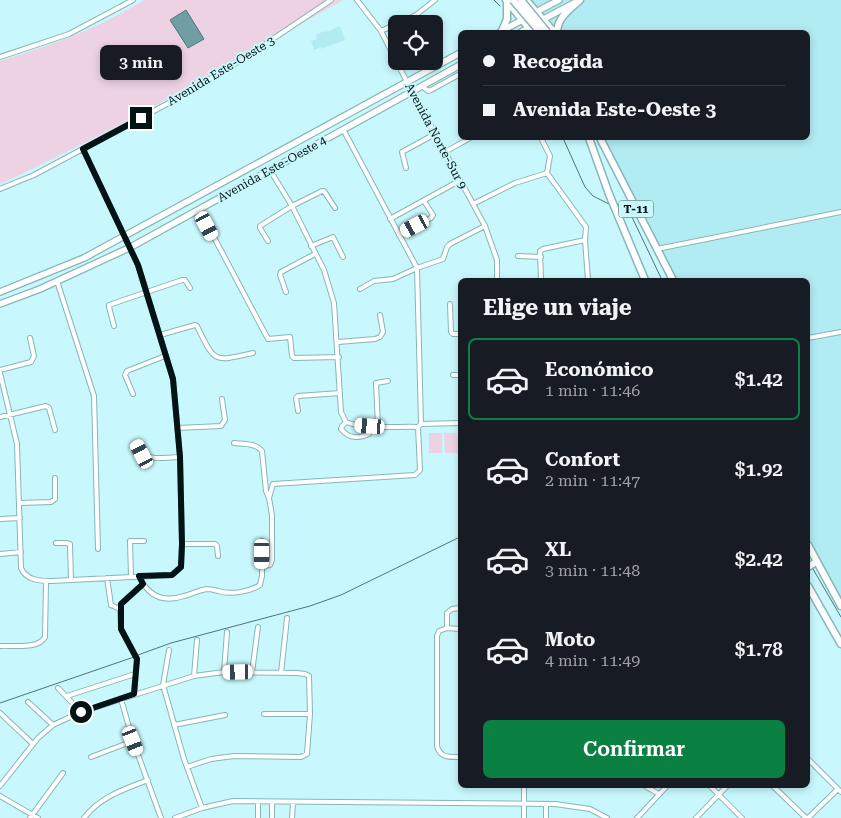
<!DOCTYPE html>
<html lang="es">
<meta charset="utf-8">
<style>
:root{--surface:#171b24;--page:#242831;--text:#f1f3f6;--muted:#9ea1a6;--line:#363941;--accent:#0b8043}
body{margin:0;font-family:"Roboto Serif",serif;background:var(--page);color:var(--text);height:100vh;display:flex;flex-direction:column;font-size:19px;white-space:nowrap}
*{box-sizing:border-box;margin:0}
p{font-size:16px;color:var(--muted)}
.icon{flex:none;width:28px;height:28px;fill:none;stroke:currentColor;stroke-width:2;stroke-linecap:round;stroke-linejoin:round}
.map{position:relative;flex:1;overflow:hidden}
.drawer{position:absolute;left:458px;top:278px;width:352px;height:510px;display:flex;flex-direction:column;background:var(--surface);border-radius:8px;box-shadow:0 2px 8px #0003}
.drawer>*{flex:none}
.guide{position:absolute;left:458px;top:30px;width:352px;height:110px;border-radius:8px;box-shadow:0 2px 8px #0003;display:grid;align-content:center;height:110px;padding:0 25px;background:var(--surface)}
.tools{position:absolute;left:388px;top:15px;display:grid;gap:10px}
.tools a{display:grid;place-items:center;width:55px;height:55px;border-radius:8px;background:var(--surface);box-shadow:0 2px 8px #0003;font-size:25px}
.end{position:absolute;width:22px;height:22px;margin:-11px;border:6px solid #021315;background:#fff;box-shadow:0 0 0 2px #fff}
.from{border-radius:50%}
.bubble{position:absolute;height:35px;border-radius:8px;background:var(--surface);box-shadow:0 2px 8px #0003;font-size:16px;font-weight:600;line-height:35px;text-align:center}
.car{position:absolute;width:15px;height:30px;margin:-15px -8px;border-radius:6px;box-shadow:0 0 4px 1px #0007;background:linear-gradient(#fff 24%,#345 0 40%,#fff 0 76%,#345 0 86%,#fff 0)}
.guide b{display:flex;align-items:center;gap:18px;height:48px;font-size:19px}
.guide b+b{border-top:1px solid var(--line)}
.guide i{width:12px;height:12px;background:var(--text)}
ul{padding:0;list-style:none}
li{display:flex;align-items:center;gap:15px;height:82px;margin:0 10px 8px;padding:0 15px;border:2px solid transparent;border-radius:8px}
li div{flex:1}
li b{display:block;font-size:19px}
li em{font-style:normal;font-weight:600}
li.current{border-color:var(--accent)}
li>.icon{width:45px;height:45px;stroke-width:1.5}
h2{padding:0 25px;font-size:22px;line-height:60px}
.action{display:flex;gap:10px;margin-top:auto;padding:10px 25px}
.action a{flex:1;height:58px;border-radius:8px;background:var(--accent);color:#fff;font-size:20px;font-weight:600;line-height:58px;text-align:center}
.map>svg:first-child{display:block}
</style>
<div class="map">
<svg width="841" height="818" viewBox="0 0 841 818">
<rect width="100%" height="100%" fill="#c8f8fd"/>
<path fill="#b1ecf2" d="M528 0H841V604L808 543V280H673L600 138H808V32H554Z
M340 26 345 40 321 49V47L314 50 311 41 317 39 316 34 326 31 327 32Z"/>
<path fill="#edd2e4" d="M144 0H343C230 64 118 130 0 184V61C50 46 99 28 144 0Z
M429 433H442V453H429Z
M444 433H457L458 453H445Z"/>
<path fill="#709ea3" stroke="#4f7478" d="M186 10 204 39 188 48 170 20Z"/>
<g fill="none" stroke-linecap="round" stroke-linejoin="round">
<path stroke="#4f7478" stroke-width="1" d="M494 0 500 6
M563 138 585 187 593 196 609 204
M618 207 627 211 632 217 662 280
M813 569 841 617
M138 655 171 643 310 606 341 595 460 537
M0 703 134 657"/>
<g stroke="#87b5ba" stroke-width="6">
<path id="street" d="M357 0 381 31 407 82 485 226 497 260V280
M398 24 416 15 435 0
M381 31 396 24
M0 57 69 34 133 0
M422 86 428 91 431 90 460 74
M344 131 417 268 443 259 447 247 450 244 485 226
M541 138 550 156 547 173
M445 152 470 138
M406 168 402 152 435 134
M270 170 292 206 324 270 334 303 341 412 346 422C367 430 396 426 418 427L421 424 460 423
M0 189 34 175 180 97 243 59 331 0
M473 204 515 183 547 173 586 227 585 240 588 280
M199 209 268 339 290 337 292 356 294 358 339 357
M390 219 459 181
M399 235 431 218 433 215 424 201
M268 241 260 228V226L292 206 322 191H324L335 208
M311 246 333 237 343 257
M657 249 841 212
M518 256 541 257
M541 280 540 251 543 249 585 240
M57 281 94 396 98 549
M360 289 374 281 393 279 417 268 421 424
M286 292 280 275 281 272 315 254
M450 304 451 332 453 334H460
M114 326 109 307V305L182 280H185L190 288
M160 335 195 325 197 326C215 363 213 362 253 353
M808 338 841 332
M338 342 375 339 380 337 383 332 380 315
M0 370 31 362 34 356 30 338
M0 373 17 444 21 568C26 580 39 581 51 581L172 575 181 567 182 544 180 457 173 379 138 265 83 149
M453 375H460
M133 394 125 375 127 371 165 356
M298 411 296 398 298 396 340 393
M0 417 46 406 49 408 55 430
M346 422 342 426 341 429C349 439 358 439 369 434L370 426
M378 426 376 383 388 381
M178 428 221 426 225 420 222 399
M234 443C243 444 256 443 262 451L266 491 269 498
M137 444C148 464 160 457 180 457
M20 503 51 502 55 499V478
M0 519 20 518
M56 543H66L70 544 71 580
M182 544H215L217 546 218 556
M0 554 21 552
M262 566 270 565 272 560V515L269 498 273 484 415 475 420 470 418 427
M139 576C148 596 163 603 184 596 192 594 199 590 207 589 211 589 214 590 218 591 231 595 249 592 260 585L262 576V541
M131 577 130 541H144
M107 578 111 605 120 609
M447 628V613L452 609 460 608
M460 629 447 628 439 631 437 636V746C440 758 449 757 460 757
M0 646C13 645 38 650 45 637L46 581
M169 650 163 685 184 759 202 808
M224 672 227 632
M252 672 258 627
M281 673 287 618
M194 676 197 640
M58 688 81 712
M134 694 137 659 121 629 120 609 121 604 143 584
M67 696 135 674
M121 699 133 741 161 818
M28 702 53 725
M0 713 33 744
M264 714H310
M174 725 225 715
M91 757 133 741
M808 759 841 792
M643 785 659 794
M709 785 742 818
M0 786 38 738 53 725 81 712 194 676 224 672 297 673 305 674 309 676 310 714 307 754 301 757 234 756 211 759 187 767
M774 787 806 818
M0 796 38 818
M546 804V818
M30 818 63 773
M84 818C100 797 124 789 148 780
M175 818 202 808 233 801 555 804 590 809 607 818
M258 818V802
M272 818V802
M292 818 293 802
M524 818V785
M637 818 668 785
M696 818 728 785
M808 818 838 789"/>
</g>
<g stroke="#87b5ba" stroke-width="8">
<path id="secondary" d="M534 13 559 0
M540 21 574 3
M500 32 526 18
M521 32 533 26
M0 292 84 258 460 53
M0 304 40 289 131 247 460 65"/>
</g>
<g stroke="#87b5ba" stroke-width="9">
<path id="primary" d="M506 0 532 32
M526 0 554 32
M502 31 507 19V2
M557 32C558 17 569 10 580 0
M589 138 609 194 645 280
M600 138 673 280
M808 545 841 606
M808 567 816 562
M808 586 841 644"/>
</g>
<use href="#street" stroke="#fff" stroke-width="4"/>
<use href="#secondary" stroke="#fff" stroke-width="5.5"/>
<use href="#primary" stroke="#fff" stroke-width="6"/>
<g stroke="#87b5ba" stroke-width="9" stroke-linecap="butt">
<path id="primary-bridge" d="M513 0 540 32
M521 0 547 32"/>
</g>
<use href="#primary-bridge" stroke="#fff" stroke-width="6"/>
</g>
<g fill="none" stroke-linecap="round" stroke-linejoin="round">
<path stroke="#021315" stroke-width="6" d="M81 712 134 694 137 659 121 629V604L143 584 139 576 172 575 181 567 182 544 180 457 173 379 138 265 83 149 141 118"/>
</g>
<g text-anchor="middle" stroke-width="4" stroke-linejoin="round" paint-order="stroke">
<rect fill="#c8f8fd" stroke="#3d585b" stroke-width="1" x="618.5" y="200.5" width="35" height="17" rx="4"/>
<g font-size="11" font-weight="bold" fill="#021315">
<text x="636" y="213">T-11</text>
</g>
<g font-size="12" fill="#021315" stroke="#c8f8fd">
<text transform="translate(221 71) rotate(-31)" y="4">Avenida Este-Oeste 3</text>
<text transform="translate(436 136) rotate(62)" y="4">Avenida Norte-Sur 9</text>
<text transform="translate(272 169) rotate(-29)" y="4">Avenida Este-Oeste 4</text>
</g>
</g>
</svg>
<div class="tools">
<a><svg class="icon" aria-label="locate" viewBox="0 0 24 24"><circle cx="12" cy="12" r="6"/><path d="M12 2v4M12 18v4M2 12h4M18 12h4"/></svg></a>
</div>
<i class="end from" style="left:81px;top:712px"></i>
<i class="end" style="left:141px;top:118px"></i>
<div class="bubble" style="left:100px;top:45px;width:82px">3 min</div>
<i class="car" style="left:207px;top:226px;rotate:152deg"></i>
<i class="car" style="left:415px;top:226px;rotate:242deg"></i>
<i class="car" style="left:370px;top:426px;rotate:274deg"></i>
<i class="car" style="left:142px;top:454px;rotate:332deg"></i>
<i class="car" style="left:262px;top:554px;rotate:180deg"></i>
<i class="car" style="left:238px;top:672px;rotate:269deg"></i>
<i class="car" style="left:133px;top:741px;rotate:159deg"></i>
<div class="guide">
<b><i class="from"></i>Recogida</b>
<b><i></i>Avenida Este-Oeste 3</b>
</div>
<section class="drawer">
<h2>Elige un viaje</h2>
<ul>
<li class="current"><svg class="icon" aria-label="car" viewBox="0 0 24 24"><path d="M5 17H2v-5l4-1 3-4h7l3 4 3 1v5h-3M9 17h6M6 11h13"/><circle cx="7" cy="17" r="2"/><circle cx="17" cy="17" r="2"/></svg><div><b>Económico</b><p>1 min · 11:46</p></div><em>$1.42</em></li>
<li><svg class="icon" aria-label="car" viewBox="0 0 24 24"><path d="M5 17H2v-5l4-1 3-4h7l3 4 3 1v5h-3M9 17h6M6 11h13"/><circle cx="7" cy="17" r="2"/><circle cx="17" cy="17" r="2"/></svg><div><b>Confort</b><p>2 min · 11:47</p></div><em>$1.92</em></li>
<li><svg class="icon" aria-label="car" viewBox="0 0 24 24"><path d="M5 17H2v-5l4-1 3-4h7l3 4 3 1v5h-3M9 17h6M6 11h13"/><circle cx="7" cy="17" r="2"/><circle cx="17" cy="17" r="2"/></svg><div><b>XL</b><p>3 min · 11:48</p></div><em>$2.42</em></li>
<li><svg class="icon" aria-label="car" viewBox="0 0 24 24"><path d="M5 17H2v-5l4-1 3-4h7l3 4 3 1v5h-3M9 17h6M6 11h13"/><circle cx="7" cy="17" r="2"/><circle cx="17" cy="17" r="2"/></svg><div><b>Moto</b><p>4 min · 11:49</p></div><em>$1.78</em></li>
</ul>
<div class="action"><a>Confirmar</a></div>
</section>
</div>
